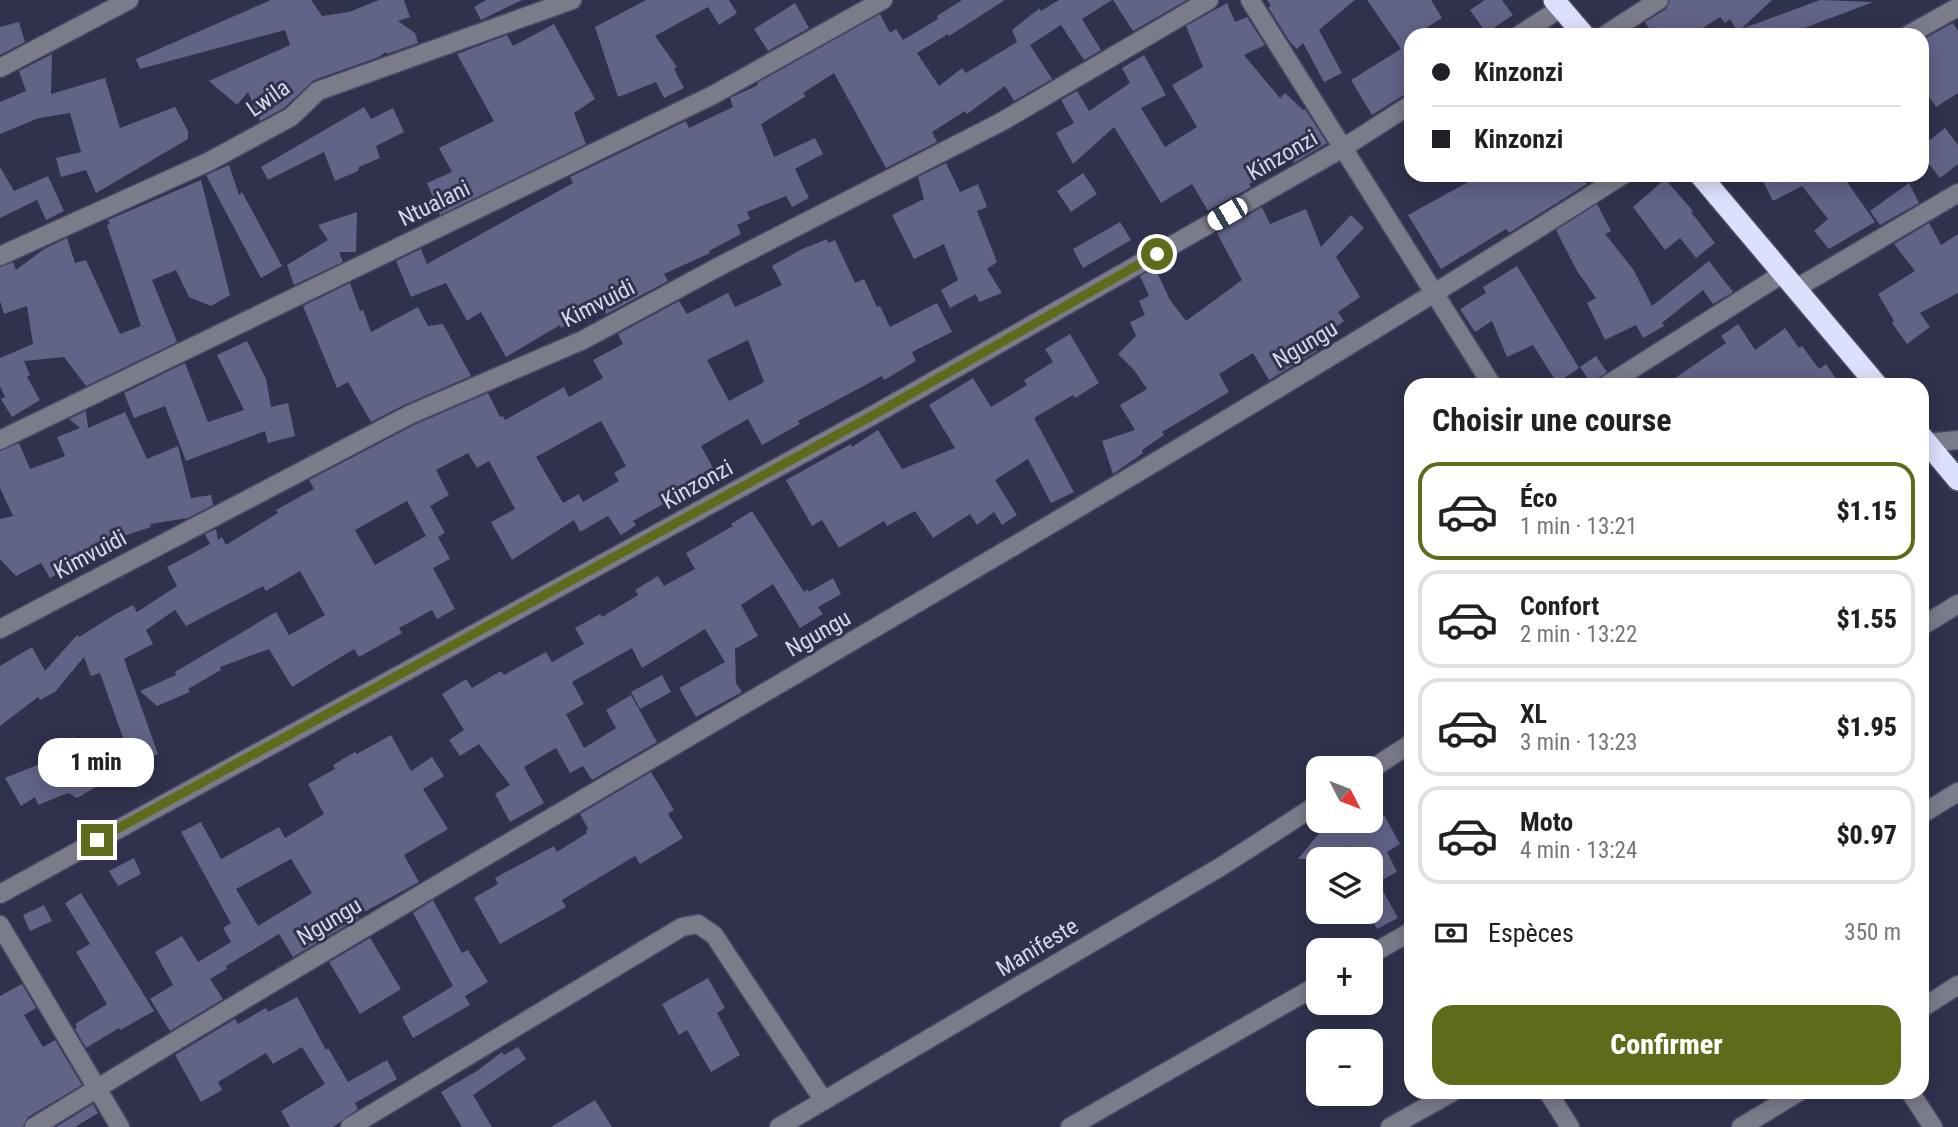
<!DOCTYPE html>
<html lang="fr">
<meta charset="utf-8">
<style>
:root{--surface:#fff;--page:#f2f2f2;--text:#202124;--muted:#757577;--line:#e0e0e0;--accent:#5f6b1a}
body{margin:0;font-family:"Roboto Condensed",sans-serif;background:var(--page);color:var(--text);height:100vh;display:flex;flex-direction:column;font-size:26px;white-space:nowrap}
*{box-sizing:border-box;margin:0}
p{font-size:23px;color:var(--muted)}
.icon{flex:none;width:38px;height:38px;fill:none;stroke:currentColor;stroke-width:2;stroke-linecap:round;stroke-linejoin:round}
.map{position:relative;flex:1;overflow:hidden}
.details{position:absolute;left:1404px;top:378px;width:525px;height:721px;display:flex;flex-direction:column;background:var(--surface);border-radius:21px;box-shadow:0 4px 18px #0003}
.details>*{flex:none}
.top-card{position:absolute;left:1404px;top:28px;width:525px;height:154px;border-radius:21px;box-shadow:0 4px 18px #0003;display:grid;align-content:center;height:154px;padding:0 28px;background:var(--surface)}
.needle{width:46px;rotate:132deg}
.controls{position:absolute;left:1306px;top:756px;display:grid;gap:14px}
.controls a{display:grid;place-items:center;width:77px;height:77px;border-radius:14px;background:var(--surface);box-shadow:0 4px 18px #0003;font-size:35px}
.end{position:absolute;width:32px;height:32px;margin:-16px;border:9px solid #5f6b1a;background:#fff;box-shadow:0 0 0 4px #fff}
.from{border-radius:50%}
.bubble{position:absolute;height:49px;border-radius:21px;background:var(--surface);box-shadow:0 4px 18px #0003;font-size:23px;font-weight:800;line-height:49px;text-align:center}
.car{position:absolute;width:21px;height:42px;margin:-21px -10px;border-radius:9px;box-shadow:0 0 5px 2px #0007;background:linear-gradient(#fff 24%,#345 0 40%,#fff 0 76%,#345 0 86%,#fff 0)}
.top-card b{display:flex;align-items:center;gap:24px;height:66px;font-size:26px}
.top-card b+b{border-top:2px solid var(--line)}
.top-card i{width:18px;height:18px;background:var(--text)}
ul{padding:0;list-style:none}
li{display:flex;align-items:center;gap:21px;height:98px;margin:0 14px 10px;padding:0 14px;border:4px solid var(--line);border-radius:21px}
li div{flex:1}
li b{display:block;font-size:26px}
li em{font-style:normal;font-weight:800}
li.selected{border-color:var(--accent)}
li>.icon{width:63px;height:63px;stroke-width:1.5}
h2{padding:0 28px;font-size:32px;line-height:84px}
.pay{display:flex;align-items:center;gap:18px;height:77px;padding:0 28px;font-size:26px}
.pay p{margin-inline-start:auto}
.button{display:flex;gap:14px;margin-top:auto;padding:14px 28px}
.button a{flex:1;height:80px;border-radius:21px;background:var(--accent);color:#fff;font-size:28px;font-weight:800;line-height:80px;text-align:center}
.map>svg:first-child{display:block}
</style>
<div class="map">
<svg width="1958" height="1127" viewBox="0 0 1958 1127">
<rect width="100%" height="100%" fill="#30314d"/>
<path fill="#616387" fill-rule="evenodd" d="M271 0H311L322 16 349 12 379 0H404L410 17 398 21 415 33 418 43 387 54 386 52 379 57 314 80 284 108 260 121 248 92 237 105 209 81 290 45 285 30 140 69 136 59Z
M486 0H522L481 20 474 7Z
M646 0H729L737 13 719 25 708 7 655 36 677 67 674 69 684 88 664 98 656 82 618 97 595 27Z
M962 0H1005L949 36 948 34 917 53 939 86 962 68 966 73 1017 42 1012 30 1040 8 1041 11 1059 0H1112L1082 19 1101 50 1084 60 1061 25 1030 45 1052 79 1014 101 1005 86 967 114 965 111 932 132 937 142 886 168 834 73 803 93 806 96 761 124 774 157 815 138 823 154 795 169 809 198 792 207 786 196 747 212 750 219 737 225 741 234 709 251 710 253 664 274 668 281 606 314 601 305 561 328 560 325 506 357 481 312 467 321 446 283 411 297 396 261 421 249 427 264 573 183 570 177 686 121 689 128 733 107 730 98 758 85 757 83 880 14 890 33 896 29 903 40 938 19 937 16Z
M1113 0H1187L1133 31Z
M1267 0H1355L1319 30 1342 73 1324 82 1303 43 1297 49 1290 42 1268 7 1271 6Z
M1367 0H1431L1442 18 1415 35H1410V91L1372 115 1351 80 1401 49Z
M1485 0H1502L1513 15 1486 33 1470 10Z
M1670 0H1772L1741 29 1820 0 1873 2 1786 35H1731L1730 33 1737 30 1730 19 1725 23 1720 17 1692 35H1653L1645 22 1666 9Z
M795 3 809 28 768 51 754 29Z
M1227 3 1235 22 1247 17 1265 45 1244 55 1280 98 1285 93 1303 110 1305 109 1327 143 1294 163 1287 149 1253 171 1258 179 1249 184 1251 187 1208 211 1192 184 1161 203 1114 127 1073 164 1056 133 1074 123 1061 100 1077 91 1089 111 1130 83 1122 68 1144 55 1166 95 1141 108 1165 147 1197 127 1172 85 1203 67 1186 26Z
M19 22 25 42 0 55V27Z
M1953 23 1958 31V93L1936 107 1922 86V40Z
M554 24 595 99 574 113 586 144 440 215 427 183 452 172 439 148 494 121 457 54 507 35 513 46Z
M52 54 51 94 105 78 120 128 175 107 188 131V139L96 193 86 170 61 177 56 158 81 152 70 113 39 118 0 134V102L26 91 19 71Z
M364 107 371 119 393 108 404 132 376 146 380 158 359 167 358 171 335 181 324 152 268 180 261 167Z
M1945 128 1958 145V164L1940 178 1922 155V146Z
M946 163 960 192 978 184 987 207 977 211 997 262 987 269 1002 293 979 302 976 294 950 308 941 290 958 280 944 244 914 259 892 215 924 199 918 177Z
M229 165 239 195 242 192 282 266 261 278 206 175Z
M0 167 14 191 48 176 64 211 46 220 37 200 0 218Z
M1083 173 1097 194 1071 212 1057 191Z
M1481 175H1582L1587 184 1509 233 1506 229 1441 269 1408 215Z
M1760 175H1842L1875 222 1829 249 1814 231 1828 219 1802 186 1773 201Z
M1665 179 1693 211 1691 212 1715 243 1696 258 1680 238 1665 250 1633 207Z
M201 180 230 295 211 306 189 297 176 270 152 280 177 342 86 386 64 357 24 361 30 375 27 377 40 400 12 417 1 399 5 397 0 386V358L33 344 27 306 4 314 0 301V267L13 262 16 270 44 249 67 238 75 263 86 260 120 334 141 326 107 225 110 224 108 220Z
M1909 183 1919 203 1880 225 1870 211Z
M1597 204 1611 231 1605 234 1633 269 1652 306 1709 261 1733 292 1713 304 1703 290 1662 323 1664 326 1643 338 1636 325 1605 340 1587 303 1596 298 1577 271 1556 230Z
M1262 207 1270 224 1306 209 1321 247 1351 215 1364 228 1336 257 1360 297 1338 312 1344 321 1313 345 1317 351 1269 380 1253 353 1219 374 1229 392 1162 432 1164 435 1142 450 1143 453 1113 474 1102 441 1135 430 1120 405 1147 389 1134 370 1118 354 1136 336 1130 322 1145 315 1139 301 1149 296 1140 276 1155 268 1170 300 1186 321 1242 280 1217 233Z
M357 212 356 252H339L343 262 294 285 287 265 328 240 318 225Z
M1120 222 1131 240 1083 268 1073 249Z
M1929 223 1941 245 1958 234V293L1920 313 1930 327 1907 344 1892 323 1894 321 1878 294 1915 271 1894 244Z
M827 239 828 243 835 240 855 283 864 279 877 307 880 306 890 327 937 303 952 332 912 352 916 361 884 380 882 376 798 421 800 424 762 445 748 419 701 446 719 479 700 490 697 485 633 521 636 525 621 535 608 516 580 532 574 520 512 560 491 522 515 509 489 461 477 468 468 453 436 470 449 495 430 506 445 533 438 537 450 559 433 568 455 609 437 619 432 610 399 628 402 633 359 657 354 649 292 687 269 649 220 667 221 670 188 689 190 692 157 706 140 691 176 675 175 672 276 612 289 635 325 615 300 571 266 591 263 586 186 626 175 610 146 630 153 644 124 659 158 754 132 763 100 673 91 676 84 657 55 692 40 700 38 697 0 726V666L32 647 45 671 77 635 79 637 114 615 133 605 137 612 177 586 167 567 210 544 205 534 216 529 218 540 222 537 226 545 278 513 276 510 314 489 309 480 414 425 488 393 500 417 503 416 505 420 564 387 569 397 603 378 593 360 623 344 618 334 679 301 687 314 728 293 735 307 782 285 772 266 800 250ZM748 340 764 382 729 401 707 360ZM601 421 626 466 614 473 619 481 583 502 579 494 563 503 536 457ZM407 501 426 536 375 565 355 530Z
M1517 266 1579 368 1557 383 1533 345 1507 357 1492 321 1475 332 1460 309 1486 293 1483 287Z
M350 283 360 311 363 310 371 332 418 307 428 326 443 324 471 376 404 405 371 422 348 382 337 388 303 306Z
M1738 324 1755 350 1785 328 1799 348 1802 346 1819 369 1826 364 1840 385H1665L1726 343 1721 336Z
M1070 334 1099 383 1075 398 1073 395 1034 418 1074 492 1051 503 1028 459 995 480 1017 515 1002 525 994 512 977 525 970 514 933 538 915 511 887 526 884 521 839 548 822 520 812 526 786 480 851 444 852 447 878 430 902 469 955 448 929 405 973 378 991 407 1027 385 1024 380 1053 362 1045 349Z
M247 341 266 379 271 407 288 403 295 436 268 443 265 431 186 461 165 406 134 418 124 393 185 363 208 422 244 410 217 355Z
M1596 356 1607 372 1591 383 1580 367Z
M86 411 88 428 125 412 147 459 178 446 191 498 211 495 213 505 188 518 150 524 151 527 108 541 113 552 85 565 82 560 50 578 41 563 16 576 0 559V519L13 516 0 488V451L19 443 30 469 65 456 57 437 80 428 69 419Z
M752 511 804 592 808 589 809 592 833 578 841 594 818 607 823 614 800 628 773 584 741 605 758 636 735 649 736 683 742 692 696 717 679 688 725 662 705 629 642 668 632 648 572 682 584 704 566 714 584 748 616 728 606 710 631 695 657 742 592 780 583 766 570 773 556 748 524 767 544 803 510 822 495 794 510 785 479 744 460 756 449 740 464 730 442 694 466 679 472 688 501 671 504 675 546 652 552 662 584 644 575 628 600 614 602 617 638 595 635 590 658 576 664 586 695 569 686 553 733 526 731 524Z
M662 675 671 692 640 709 631 692Z
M391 735 411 771 432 757 444 776 423 789 448 829 404 855 419 882 357 916 359 918 293 957 279 934 226 966 227 969 210 979 223 999 170 1031 150 999 173 985 155 952 182 936 198 962 231 942 223 928 231 923 181 832 201 822 221 859 279 827 285 838 324 814 308 784 335 769 333 765 355 752 357 754ZM291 859 312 893 258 926 236 889Z
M73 737 103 783 77 798 68 793 38 805 35 797 21 806 5 778 52 759 48 754Z
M651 772 674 810 668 814 683 838 640 864 635 856 562 900 566 907 500 944 474 898 498 884 495 878 554 846 557 852 587 833 586 830 588 829 580 814Z
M1384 815 1400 844 1387 852 1397 872 1378 882 1398 918 1377 929 1370 916V859H1356L1348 846 1333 859H1298L1329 821H1357L1361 826Z
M134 858 141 874 118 886 109 871Z
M81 893 154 1011 120 1030 119 1028 86 1048 75 1029 77 1027 75 1024 107 1004 76 952 90 944 65 903Z
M433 900 462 953 468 950 488 982 465 996 470 1005 413 1038 402 1017 453 986 413 913Z
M44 905 52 921 30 931 23 915Z
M370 938 401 989 360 1014 329 962Z
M708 978 725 1008 717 1013 740 1055 711 1072 687 1030 679 1035 662 1004Z
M22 984 36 1008 24 1015 43 1047 55 1040 82 1085 28 1117 23 1127H0V996Z
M297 997 326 1050 328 1048 348 1082 387 1060 397 1079 355 1103 358 1109 333 1127H290L281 1111 325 1084 302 1047 273 1064 266 1053 218 1082 222 1090 201 1102 175 1055 235 1019 238 1024 266 1008 268 1012Z
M518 1047 526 1059 473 1095 492 1127H462L441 1092 477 1071 502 1052 504 1055Z
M595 1100 612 1127H551Z
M93 1104 98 1113 75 1127H56Z"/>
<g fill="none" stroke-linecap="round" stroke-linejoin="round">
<g stroke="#4b4c66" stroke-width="21">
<path id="minor" d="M1250 0 1492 385
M1519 35 1561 8
M1605 35 1659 0
M1908 35 1958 7
M0 68 129 0
M0 256 208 162 291 117 318 91 572 0
M1795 289 1958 193
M1607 385 1782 274
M0 440 713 95 883 0
M1922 447 1927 443 1958 440
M1922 626 1958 604
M0 629 409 415 583 340 720 266 1001 122 1209 0
M1370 770 1410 744
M1922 814 1958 792
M0 894 877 413 1343 148 1410 105
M0 925 120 1127
M1370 955 1410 932
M1922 1008 1958 985
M1548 1092 1570 1127
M1910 1092 1933 1127
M34 1127C560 804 1102 506 1623 175
M350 1127 682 927 698 924 714 935 824 1101
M779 1127 1222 866 1318 804
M1070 1127 1318 985
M1390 1127 1453 1092
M1741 1127 1799 1092"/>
</g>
<g stroke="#4b4c66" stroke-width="24">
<path id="highway" d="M1554 0 1584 35
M1700 175 1877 385
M1922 437 1958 480"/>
</g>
<use href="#minor" stroke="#7b7c8a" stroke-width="18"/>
<use href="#highway" stroke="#dde0fd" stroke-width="21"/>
</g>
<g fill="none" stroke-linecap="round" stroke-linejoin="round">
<path stroke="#5f6b1a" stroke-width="9" d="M97 840 877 413 1157 254"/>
</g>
<g text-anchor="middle" stroke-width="6" stroke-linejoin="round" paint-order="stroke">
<g font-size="23" fill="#d6d7ea" stroke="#30314d">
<text transform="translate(268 98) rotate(-35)" y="8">Lwila</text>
<text transform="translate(1282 155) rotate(-30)" y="8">Kinzonzi</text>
<text transform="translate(434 203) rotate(-26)" y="8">Ntualani</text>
<text transform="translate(598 303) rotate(-27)" y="8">Kimvuidi</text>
<text transform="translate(1305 344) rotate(-31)" y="8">Ngungu</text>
<text transform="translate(697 484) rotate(-29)" y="8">Kinzonzi</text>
<text transform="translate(90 554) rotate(-28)" y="8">Kimvuidi</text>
<text transform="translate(818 633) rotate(-30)" y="8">Ngungu</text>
<text transform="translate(329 921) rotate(-31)" y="8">Ngungu</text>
<text transform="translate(1037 947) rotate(-31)" y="8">Manifeste</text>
</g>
</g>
</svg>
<div class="controls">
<a><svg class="needle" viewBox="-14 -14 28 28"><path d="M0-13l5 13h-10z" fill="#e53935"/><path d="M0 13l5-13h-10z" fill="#757577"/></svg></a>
<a><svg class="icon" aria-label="layers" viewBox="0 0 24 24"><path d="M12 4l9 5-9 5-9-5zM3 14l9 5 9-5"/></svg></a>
<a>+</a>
<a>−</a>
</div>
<i class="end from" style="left:1157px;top:254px"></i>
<i class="end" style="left:97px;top:840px"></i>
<div class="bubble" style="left:38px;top:738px;width:116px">1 min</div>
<i class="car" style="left:1227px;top:214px;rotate:240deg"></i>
<div class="top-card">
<b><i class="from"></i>Kinzonzi</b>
<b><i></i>Kinzonzi</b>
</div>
<section class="details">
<h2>Choisir une course</h2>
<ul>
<li class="selected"><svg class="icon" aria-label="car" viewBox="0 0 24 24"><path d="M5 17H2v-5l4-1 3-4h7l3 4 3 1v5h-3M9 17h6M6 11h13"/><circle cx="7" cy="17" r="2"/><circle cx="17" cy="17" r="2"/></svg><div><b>Éco</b><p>1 min · 13:21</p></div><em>$1.15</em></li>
<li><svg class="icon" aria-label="car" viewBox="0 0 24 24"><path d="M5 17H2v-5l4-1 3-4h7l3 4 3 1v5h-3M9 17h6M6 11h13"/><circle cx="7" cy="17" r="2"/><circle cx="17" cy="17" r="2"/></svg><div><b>Confort</b><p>2 min · 13:22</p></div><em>$1.55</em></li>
<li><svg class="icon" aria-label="car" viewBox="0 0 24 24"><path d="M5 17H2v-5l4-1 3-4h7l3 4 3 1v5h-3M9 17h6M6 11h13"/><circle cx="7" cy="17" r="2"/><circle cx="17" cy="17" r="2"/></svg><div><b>XL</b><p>3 min · 13:23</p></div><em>$1.95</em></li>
<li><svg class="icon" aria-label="car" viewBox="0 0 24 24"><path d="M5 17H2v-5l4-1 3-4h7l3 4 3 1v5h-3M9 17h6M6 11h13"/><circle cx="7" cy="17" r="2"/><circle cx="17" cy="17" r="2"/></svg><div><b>Moto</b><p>4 min · 13:24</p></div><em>$0.97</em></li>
</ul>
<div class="pay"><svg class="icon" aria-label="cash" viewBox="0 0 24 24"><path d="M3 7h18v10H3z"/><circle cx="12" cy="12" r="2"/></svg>Espèces<p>350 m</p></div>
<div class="button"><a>Confirmer</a></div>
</section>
</div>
